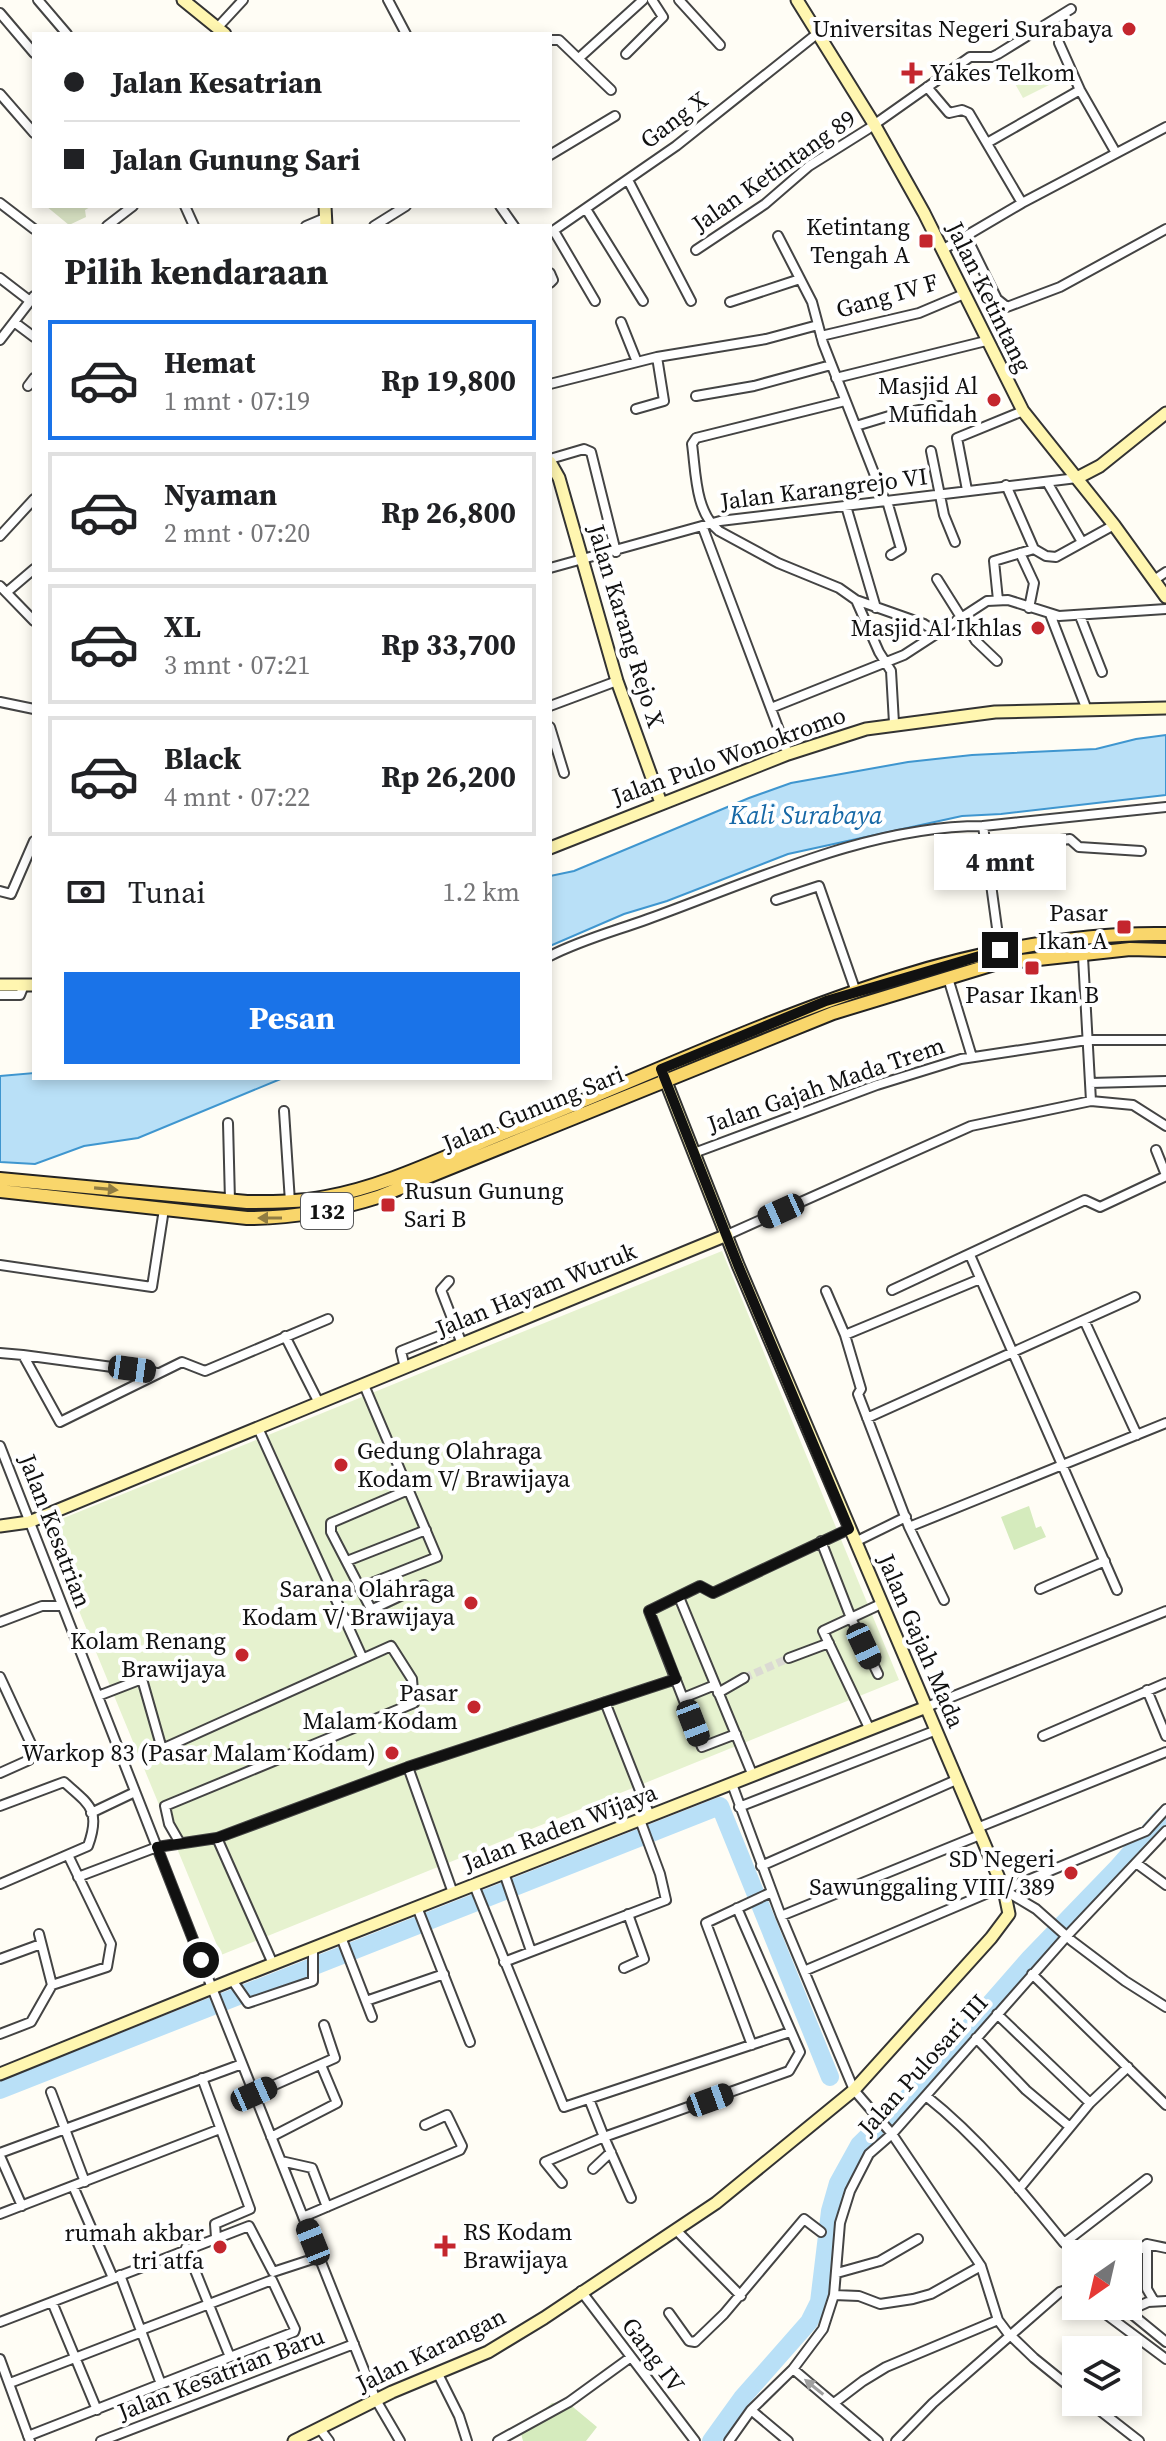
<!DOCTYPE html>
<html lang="id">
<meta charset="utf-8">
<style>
:root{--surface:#fff;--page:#f2f2f2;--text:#202124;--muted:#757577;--line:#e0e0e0;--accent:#1a73e8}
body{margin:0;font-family:"Source Serif 4",serif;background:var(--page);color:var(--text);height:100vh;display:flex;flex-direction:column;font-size:30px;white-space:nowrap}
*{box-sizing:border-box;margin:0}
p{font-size:26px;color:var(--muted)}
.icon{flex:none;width:44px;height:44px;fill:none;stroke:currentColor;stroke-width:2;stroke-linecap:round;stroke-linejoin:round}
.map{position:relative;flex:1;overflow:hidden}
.details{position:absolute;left:32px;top:224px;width:520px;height:856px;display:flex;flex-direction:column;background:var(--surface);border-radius:0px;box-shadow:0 4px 12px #0003}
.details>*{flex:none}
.top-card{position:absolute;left:32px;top:32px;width:520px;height:176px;border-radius:0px;box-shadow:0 4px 12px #0003;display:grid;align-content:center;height:176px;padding:0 32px;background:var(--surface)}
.needle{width:52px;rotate:214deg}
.buttons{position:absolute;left:1062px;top:2240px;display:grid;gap:16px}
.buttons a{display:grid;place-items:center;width:80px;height:80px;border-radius:0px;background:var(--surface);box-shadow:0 4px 12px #0003;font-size:40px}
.end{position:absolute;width:36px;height:36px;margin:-18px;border:10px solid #111;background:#fff;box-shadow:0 0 0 4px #fff}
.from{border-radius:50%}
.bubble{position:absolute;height:56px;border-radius:0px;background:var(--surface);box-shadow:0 4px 12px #0003;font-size:26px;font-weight:700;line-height:56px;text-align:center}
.car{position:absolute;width:24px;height:48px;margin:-24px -12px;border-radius:10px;box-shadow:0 0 6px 2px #0007;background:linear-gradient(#222 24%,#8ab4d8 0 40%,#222 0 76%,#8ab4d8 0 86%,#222 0)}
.top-card b{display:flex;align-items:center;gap:28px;height:76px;font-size:30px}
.top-card b+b{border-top:2px solid var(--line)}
.top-card i{width:20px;height:20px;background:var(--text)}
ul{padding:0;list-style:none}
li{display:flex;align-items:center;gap:24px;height:120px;margin:0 16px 12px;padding:0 16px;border:4px solid var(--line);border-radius:0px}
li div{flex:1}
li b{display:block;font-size:30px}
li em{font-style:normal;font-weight:700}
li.selected{border-color:var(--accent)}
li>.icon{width:72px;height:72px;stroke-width:1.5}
h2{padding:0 32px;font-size:36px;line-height:96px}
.pay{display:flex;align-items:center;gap:20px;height:88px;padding:0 32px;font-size:30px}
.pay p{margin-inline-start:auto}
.primary-button{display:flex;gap:16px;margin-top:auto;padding:16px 32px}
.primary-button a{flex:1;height:92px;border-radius:0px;background:var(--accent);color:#fff;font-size:32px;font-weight:700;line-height:92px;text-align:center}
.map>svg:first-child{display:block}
</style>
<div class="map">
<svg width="1166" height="2441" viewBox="0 0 1166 2441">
<rect width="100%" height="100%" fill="#fffdf5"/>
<path fill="#d5ebbd" d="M1029 1506 1036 1528 1041 1526 1046 1537 1014 1550 1001 1517Z
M567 2402 597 2427 586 2441H523L520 2430 552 2403Z"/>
<path fill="#d9e3c4" d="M46 206H92L85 210 86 217 69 225Z"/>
<path fill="#e6f2cf" d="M1042 68 1051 84 1023 98 1014 82Z
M722 1251 899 1680 221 1955 44 1526Z"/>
<path fill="#b9e0f7" stroke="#3f96cf" stroke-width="2" d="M1166 735V795L1001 814 962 816 788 854 667 901 624 914 550 946V876L574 871 749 798 791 783 908 762 972 755 1096 749 1136 739Z
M34 1073V1078H283L138 1138 84 1146 35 1164 0 1162V1076Z"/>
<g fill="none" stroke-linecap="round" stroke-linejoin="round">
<path stroke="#b9e0f7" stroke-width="18" d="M0 2090 720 1806 830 2077
M711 2441 742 2398 809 2322 819 2302 830 2211 838 2183 859 2145 910 2095 1030 1958 1118 1867 1162 1817"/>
<path stroke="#dbdad3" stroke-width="8" stroke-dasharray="8 4" stroke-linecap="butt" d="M744 1678 789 1658"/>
<g stroke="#444" stroke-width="12">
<path id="street" d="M38 0 67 34
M388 0 406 34
M679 0 720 45
M0 13 34 53
M218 27 243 0
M550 40H559L611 90
M1059 43 1080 90 1116 153
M626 54 663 17 652 0
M579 58 643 0
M927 87 949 113 962 110 969 113 1022 203
M0 94 34 133
M987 143 1080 90
M550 155 615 116
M628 180 691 301
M0 203 34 229
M185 206 194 226
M500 206 514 226
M586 209 643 301
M107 226 133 206
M306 226 325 218
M374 226 406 206
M554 231 595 301
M550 233 676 146 818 33
M778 236 812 302 823 343 885 501
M966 236 997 299 1007 307 1060 287 1166 229
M696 250 765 204 809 166 868 129 970 57H992L998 54 1071 9
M942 250 1022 203 1166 127
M550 273 553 280 550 283
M0 278 30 301
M730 302 800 279
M14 322 34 337
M621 322 637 362
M821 336 919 313 964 294
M0 340 34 296
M836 378 986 341
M550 384 657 357 766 339 818 325
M28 386 34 378
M696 396 754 386 831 365
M845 401 696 438 692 444C696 473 695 512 719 531L778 563 839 588 856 600 879 652 891 671 894 723
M636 409 664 401 657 357
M856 426 889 416 940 406
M931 451 944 515 955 542
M550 459 584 449 591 452 616 552
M1047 482 1082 542
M967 490 957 438 1023 411
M887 501 901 549 891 555
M846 506 876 608
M703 528 788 754
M0 536 34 499
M1034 549 1046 556 1056 557 1114 525
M1020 553 1034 583 1029 608
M550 568 720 521 1077 478
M937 579 976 641 997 661
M1154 580 1166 572
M0 586 34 621
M7 592 34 569
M856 600 924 624 939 634
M998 600 994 561 1034 549 1006 485
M1050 614 1087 710
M1080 616 1102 672
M0 702 34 709
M550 706 617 681
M771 708 904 655 987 601 1008 600 1059 616 1166 609
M550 727 564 773
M983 826 1000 950
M985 844 1032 843 1070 839 1079 847 1141 851
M0 891 11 894 34 841
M776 900 819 886 856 992
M1082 939 1091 1101
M550 956C581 940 615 931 648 919 754 881 867 826 983 826L1166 807
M948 978 972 1057
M0 995H20L24 985
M1090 1083 1166 1081
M284 1111 290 1202
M228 1123 230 1201
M1156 1150 1166 1175
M694 1153 877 1085 961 1059 1087 1040H1166
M727 1235 971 1126 1091 1101 1133 1105 1166 1126
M970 1255 1117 1590
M0 1265 152 1287 164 1209
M449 1281 441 1290 462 1344
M892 1290 1085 1200 1100 1207 1166 1176
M826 1291 845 1335 861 1389 858 1394 909 1527 944 1600
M1084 1320 1137 1435
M845 1335 980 1279
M285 1336 319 1403
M0 1353 23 1355 60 1422 182 1362 205 1371 328 1319
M23 1355 157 1373
M405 1368 401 1351 456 1329
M867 1418 1135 1297
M258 1428 362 1657
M0 1446 212 1988 376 2400 400 2441
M909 1527 1166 1423
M821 1541 851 1618 878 1674
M855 1542 906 1517
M347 1561 426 1530
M359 1588 437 1557 364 1385
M1040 1589 1105 1561
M679 1597 753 1776
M371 1609 331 1532V1523L408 1490
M347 1621 424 1585
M0 1622 42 1606H62
M789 1658 829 1643
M0 1677 32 1746 29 1760 0 1773
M1147 1690 1166 1736
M718 1693 744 1678
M98 1696 142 1679 162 1749 391 1646 412 1679 414 1703 165 1806 169 1824 180 1843
M683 1698 715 1685
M605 1702 650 1816
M924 1708 1166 1611
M870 1730 823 1631 881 1604
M736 1734 702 1747 649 1611 700 1586 713 1593 849 1529
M1043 1736 1166 1683
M408 1767 453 1893
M732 1784 781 1916 854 2090 892 2134 981 2266 998 2320 1007 2332 1034 2358 1076 2392
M0 1806 64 1782C90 1805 101 1810 88 1846L0 1884
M739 1807 934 1731
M91 1813 135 1792
M977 1828 1166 1752
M217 1838 273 1964
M1136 1863 1166 1885
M761 1866 956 1780
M504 1873 531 1951
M78 1877 157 1847 217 1838 408 1767 676 1679
M474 1885 564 2107 790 2032
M1004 1890 1036 1909 1072 1941 1125 1981 1166 2007
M1004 1890 1146 1831 1166 1809
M417 1907 470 2042
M781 1916 980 1835
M341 1937 372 2017
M0 1959 41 1944
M504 1962 666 1900 660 1874 640 1820
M624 1968 644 1959 628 1914
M804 1971 1002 1887
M1032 1974 1166 2105
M232 1980 248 2003 313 1981V1948
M52 1985 107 1967 111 1944 68 1855
M366 2001 444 1974
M997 2014 1090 2103
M0 2034 31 2022 52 1985 39 1934
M976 2038 1026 2090 1070 2127
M752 2045 706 1923 772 1892
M202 2078 250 2209 215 2224 216 2237
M51 2092 85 2182
M254 2094 335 2058 324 2025
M926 2096C979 2138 1022 2191 1064 2243L1147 2179
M271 2137 337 2103 321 2065
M0 2153 242 2064
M0 2156 22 2206
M281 2161 312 2168 327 2207
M593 2169 611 2152
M562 2183 545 2162 604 2137 589 2099
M73 2186 113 2278
M1019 2189 1090 2103 1128 2067
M631 2198 604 2137 789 2071 800 2052 737 1908
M0 2214 220 2129
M303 2217 460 2150 462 2146 447 2115 425 2125
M677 2231 741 2296
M1147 2244V2289L1154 2301
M186 2248 230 2357
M1128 2259 1147 2244 1166 2248
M837 2273 880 2261 918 2239
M120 2275 161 2384
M581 2291 695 2441
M834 2295 859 2296 880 2304 913 2299 931 2294 981 2266
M52 2302 97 2410
M1095 2306 1166 2359
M1122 2306 1166 2342
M1126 2312 1148 2302 1166 2301
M669 2313 689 2341 695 2342 724 2314 804 2219 821 2232
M0 2322 249 2226 273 2272 319 2257
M0 2359 30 2441
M793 2369 878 2441
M438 2374 459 2416 467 2441
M10 2383 142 2332
M1089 2402 1139 2441
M834 2403 863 2381 886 2367 998 2320
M751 2410 788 2441
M320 2429 329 2441
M28 2436 294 2332 295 2329 272 2280 141 2330
M101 2441 354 2344
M498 2441 569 2402 631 2357
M729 2441 751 2410 793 2369 823 2329 834 2295 840 2223 850 2191 869 2154 892 2134 1066 1937 1166 1831
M896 2441 933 2403 1060 2292 1069 2289 1076 2292"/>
</g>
<g stroke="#333" stroke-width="15">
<path id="secondary" d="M183 0 225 34
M797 0 874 124 924 213 1023 411 1114 525 1166 597
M325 206 326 226
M550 462 559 478 617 681 661 803
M1077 478 1100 466 1166 413
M550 848 788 754 866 729 995 712 1166 708
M0 985H34
M0 1526 29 1522 727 1235
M0 2074 232 1980 924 1708
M294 2441 392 2392 488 2352 544 2318 716 2203 854 2090 991 1938 1009 1914 1004 1890 738 1265 661 1069"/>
</g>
<g stroke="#222" stroke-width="16">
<path id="primary" d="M0 1179 247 1202C274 1202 300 1202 326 1197 389 1186 454 1152 514 1129 720 1048 940 930 1166 934
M0 1191 247 1218C292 1218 334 1211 378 1197L833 1013 994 964 1130 949 1166 950"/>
</g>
<use href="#street" stroke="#fff" stroke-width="8"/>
<use href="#secondary" stroke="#fff6b0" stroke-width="11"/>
<use href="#primary" stroke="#f9d66b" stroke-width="12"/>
</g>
<defs><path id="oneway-solid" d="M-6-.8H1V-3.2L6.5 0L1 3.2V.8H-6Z" transform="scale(2)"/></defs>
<g fill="#917d42">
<use href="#oneway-solid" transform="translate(106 1189) rotate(5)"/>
<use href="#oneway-solid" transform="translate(270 1218) rotate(-180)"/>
</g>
<use fill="#a0a0a0" href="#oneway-solid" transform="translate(814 2387) rotate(-141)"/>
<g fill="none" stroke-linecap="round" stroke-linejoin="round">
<path stroke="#111" stroke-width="10" d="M201 1960 157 1847 217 1838 408 1767 676 1679 649 1611 700 1586 713 1593 849 1529 738 1265 661 1069 826 1001 1000 950"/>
</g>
<g fill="#c4262e" stroke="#fff" stroke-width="3">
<circle cx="1129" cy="29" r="8"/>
<path d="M908 61h8v8h8v8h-8v8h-8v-8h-8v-8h8z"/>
<rect x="918" y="233" width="16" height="16" rx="4"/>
<circle cx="994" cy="400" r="8"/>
<circle cx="1038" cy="628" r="8"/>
<rect x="1116" y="919" width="16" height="16" rx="4"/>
<rect x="1024" y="960" width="16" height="16" rx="4"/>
<rect x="380" y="1197" width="16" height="16" rx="4"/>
<circle cx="341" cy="1465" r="8"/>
<circle cx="471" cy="1603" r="8"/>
<circle cx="242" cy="1655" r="8"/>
<circle cx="474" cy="1707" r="8"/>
<circle cx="392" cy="1753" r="8"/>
<circle cx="1071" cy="1873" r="8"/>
<path d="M441 2234h8v8h8v8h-8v8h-8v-8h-8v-8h8z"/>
<circle cx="220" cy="2247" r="8"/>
</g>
<g text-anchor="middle" stroke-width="8" stroke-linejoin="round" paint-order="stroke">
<rect fill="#fff" stroke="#585858" stroke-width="2" x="301" y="1193" width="52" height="36" rx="6"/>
<g font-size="22" font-weight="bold" fill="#111">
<text x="327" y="1219">132</text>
</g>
<g font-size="24" fill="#111" stroke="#fff" text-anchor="end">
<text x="1113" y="37">Universitas Negeri Surabaya</text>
<text x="930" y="81" text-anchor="start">Yakes Telkom</text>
<text x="910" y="235">Ketintang<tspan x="910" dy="28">Tengah A</tspan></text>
<text x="978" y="394">Masjid Al<tspan x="978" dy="28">Mufidah</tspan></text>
<text x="1022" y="636">Masjid Al Ikhlas</text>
<text x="1108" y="921">Pasar<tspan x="1108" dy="28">Ikan A</tspan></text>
<text x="1032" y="1003" text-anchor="middle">Pasar Ikan B</text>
<text x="404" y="1199" text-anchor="start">Rusun Gunung<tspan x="404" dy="28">Sari B</tspan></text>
<text x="357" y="1459" text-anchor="start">Gedung Olahraga<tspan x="357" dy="28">Kodam V/ Brawijaya</tspan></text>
<text x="455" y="1597">Sarana Olahraga<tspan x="455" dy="28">Kodam V/ Brawijaya</tspan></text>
<text x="226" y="1649">Kolam Renang<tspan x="226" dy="28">Brawijaya</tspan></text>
<text x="458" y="1701">Pasar<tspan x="458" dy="28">Malam Kodam</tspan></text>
<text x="376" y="1761">Warkop 83 (Pasar Malam Kodam)</text>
<text x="1055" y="1867">SD Negeri<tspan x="1055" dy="28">Sawunggaling VIII/ 389</tspan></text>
<text x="463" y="2240" text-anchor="start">RS Kodam<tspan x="463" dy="28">Brawijaya</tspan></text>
<text x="204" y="2241">rumah akbar<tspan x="204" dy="28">tri atfa</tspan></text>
</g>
<g font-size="24" fill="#111" stroke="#fff">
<text transform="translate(674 120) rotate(-37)" y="8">Gang X</text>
<text transform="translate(774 171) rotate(-35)" y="8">Jalan Ketintang 89</text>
<text transform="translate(887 296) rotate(-16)" y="8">Gang IV F</text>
<text transform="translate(989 297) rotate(64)" y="8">Jalan Ketintang</text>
<text transform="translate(824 489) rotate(-7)" y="8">Jalan Karangrejo VI</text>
<text transform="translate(626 626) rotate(73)" y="8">Jalan Karang Rejo X</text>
<text transform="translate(729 756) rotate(-20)" y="8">Jalan Pulo Wonokromo</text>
<text transform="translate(826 1085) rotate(-19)" y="8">Jalan Gajah Mada Trem</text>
<text transform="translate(533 1109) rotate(-22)" y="8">Jalan Gunung Sari</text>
<text transform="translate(536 1290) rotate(-22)" y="8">Jalan Hayam Wuruk</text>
<text transform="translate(55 1531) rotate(69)" y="8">Jalan Kesatrian</text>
<text transform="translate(921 1641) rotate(67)" y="8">Jalan Gajah Mada</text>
<text transform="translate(560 1828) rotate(-21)" y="8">Jalan Raden Wijaya</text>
<text transform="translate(923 2065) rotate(-48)" y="8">Jalan Pulosari III</text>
<text transform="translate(431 2350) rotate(-26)" y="8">Jalan Karangan</text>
<text transform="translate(653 2355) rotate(53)" y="8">Gang IV</text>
<text transform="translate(221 2374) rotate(-21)" y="8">Jalan Kesatrian Baru</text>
</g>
<g font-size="26" font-style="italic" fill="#1768a6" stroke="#fff">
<text x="806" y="824">Kali Surabaya</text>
</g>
</g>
</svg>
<div class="buttons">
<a><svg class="needle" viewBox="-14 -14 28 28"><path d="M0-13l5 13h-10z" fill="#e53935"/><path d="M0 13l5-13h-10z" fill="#757577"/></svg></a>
<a><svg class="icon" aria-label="layers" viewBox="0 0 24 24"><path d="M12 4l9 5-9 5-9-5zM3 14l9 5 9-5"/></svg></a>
</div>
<i class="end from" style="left:201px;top:1960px"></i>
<i class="end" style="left:1000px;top:950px"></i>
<div class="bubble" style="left:934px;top:834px;width:132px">4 mnt</div>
<i class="car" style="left:781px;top:1211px;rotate:246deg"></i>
<i class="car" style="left:132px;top:1369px;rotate:98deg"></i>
<i class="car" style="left:864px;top:1646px;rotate:155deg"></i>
<i class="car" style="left:693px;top:1723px;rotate:159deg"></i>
<i class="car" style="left:254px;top:2094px;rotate:66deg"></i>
<i class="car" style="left:710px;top:2100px;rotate:70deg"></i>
<i class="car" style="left:313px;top:2242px;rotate:338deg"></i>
<div class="top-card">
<b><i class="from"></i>Jalan Kesatrian</b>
<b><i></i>Jalan Gunung Sari</b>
</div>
<section class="details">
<h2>Pilih kendaraan</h2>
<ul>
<li class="selected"><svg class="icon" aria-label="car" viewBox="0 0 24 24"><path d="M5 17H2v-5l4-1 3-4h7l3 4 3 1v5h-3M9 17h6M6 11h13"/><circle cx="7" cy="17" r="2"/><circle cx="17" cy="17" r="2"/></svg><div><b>Hemat</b><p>1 mnt · 07:19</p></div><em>Rp 19,800</em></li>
<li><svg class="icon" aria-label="car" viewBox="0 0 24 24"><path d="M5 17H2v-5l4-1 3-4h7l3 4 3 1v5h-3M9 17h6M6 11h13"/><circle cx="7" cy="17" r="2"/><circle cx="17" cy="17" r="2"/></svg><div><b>Nyaman</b><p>2 mnt · 07:20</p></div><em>Rp 26,800</em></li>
<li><svg class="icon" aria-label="car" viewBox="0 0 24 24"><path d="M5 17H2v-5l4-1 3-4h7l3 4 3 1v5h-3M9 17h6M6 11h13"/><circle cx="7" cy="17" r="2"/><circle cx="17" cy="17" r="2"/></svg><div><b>XL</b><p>3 mnt · 07:21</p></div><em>Rp 33,700</em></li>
<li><svg class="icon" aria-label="car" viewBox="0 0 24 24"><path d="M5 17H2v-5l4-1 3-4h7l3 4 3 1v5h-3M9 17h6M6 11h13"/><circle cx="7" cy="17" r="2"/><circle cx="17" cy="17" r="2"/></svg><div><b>Black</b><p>4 mnt · 07:22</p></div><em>Rp 26,200</em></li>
</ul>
<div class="pay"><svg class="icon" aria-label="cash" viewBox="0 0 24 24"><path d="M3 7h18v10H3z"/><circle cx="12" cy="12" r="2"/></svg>Tunai<p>1.2 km</p></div>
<div class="primary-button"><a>Pesan</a></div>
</section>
</div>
